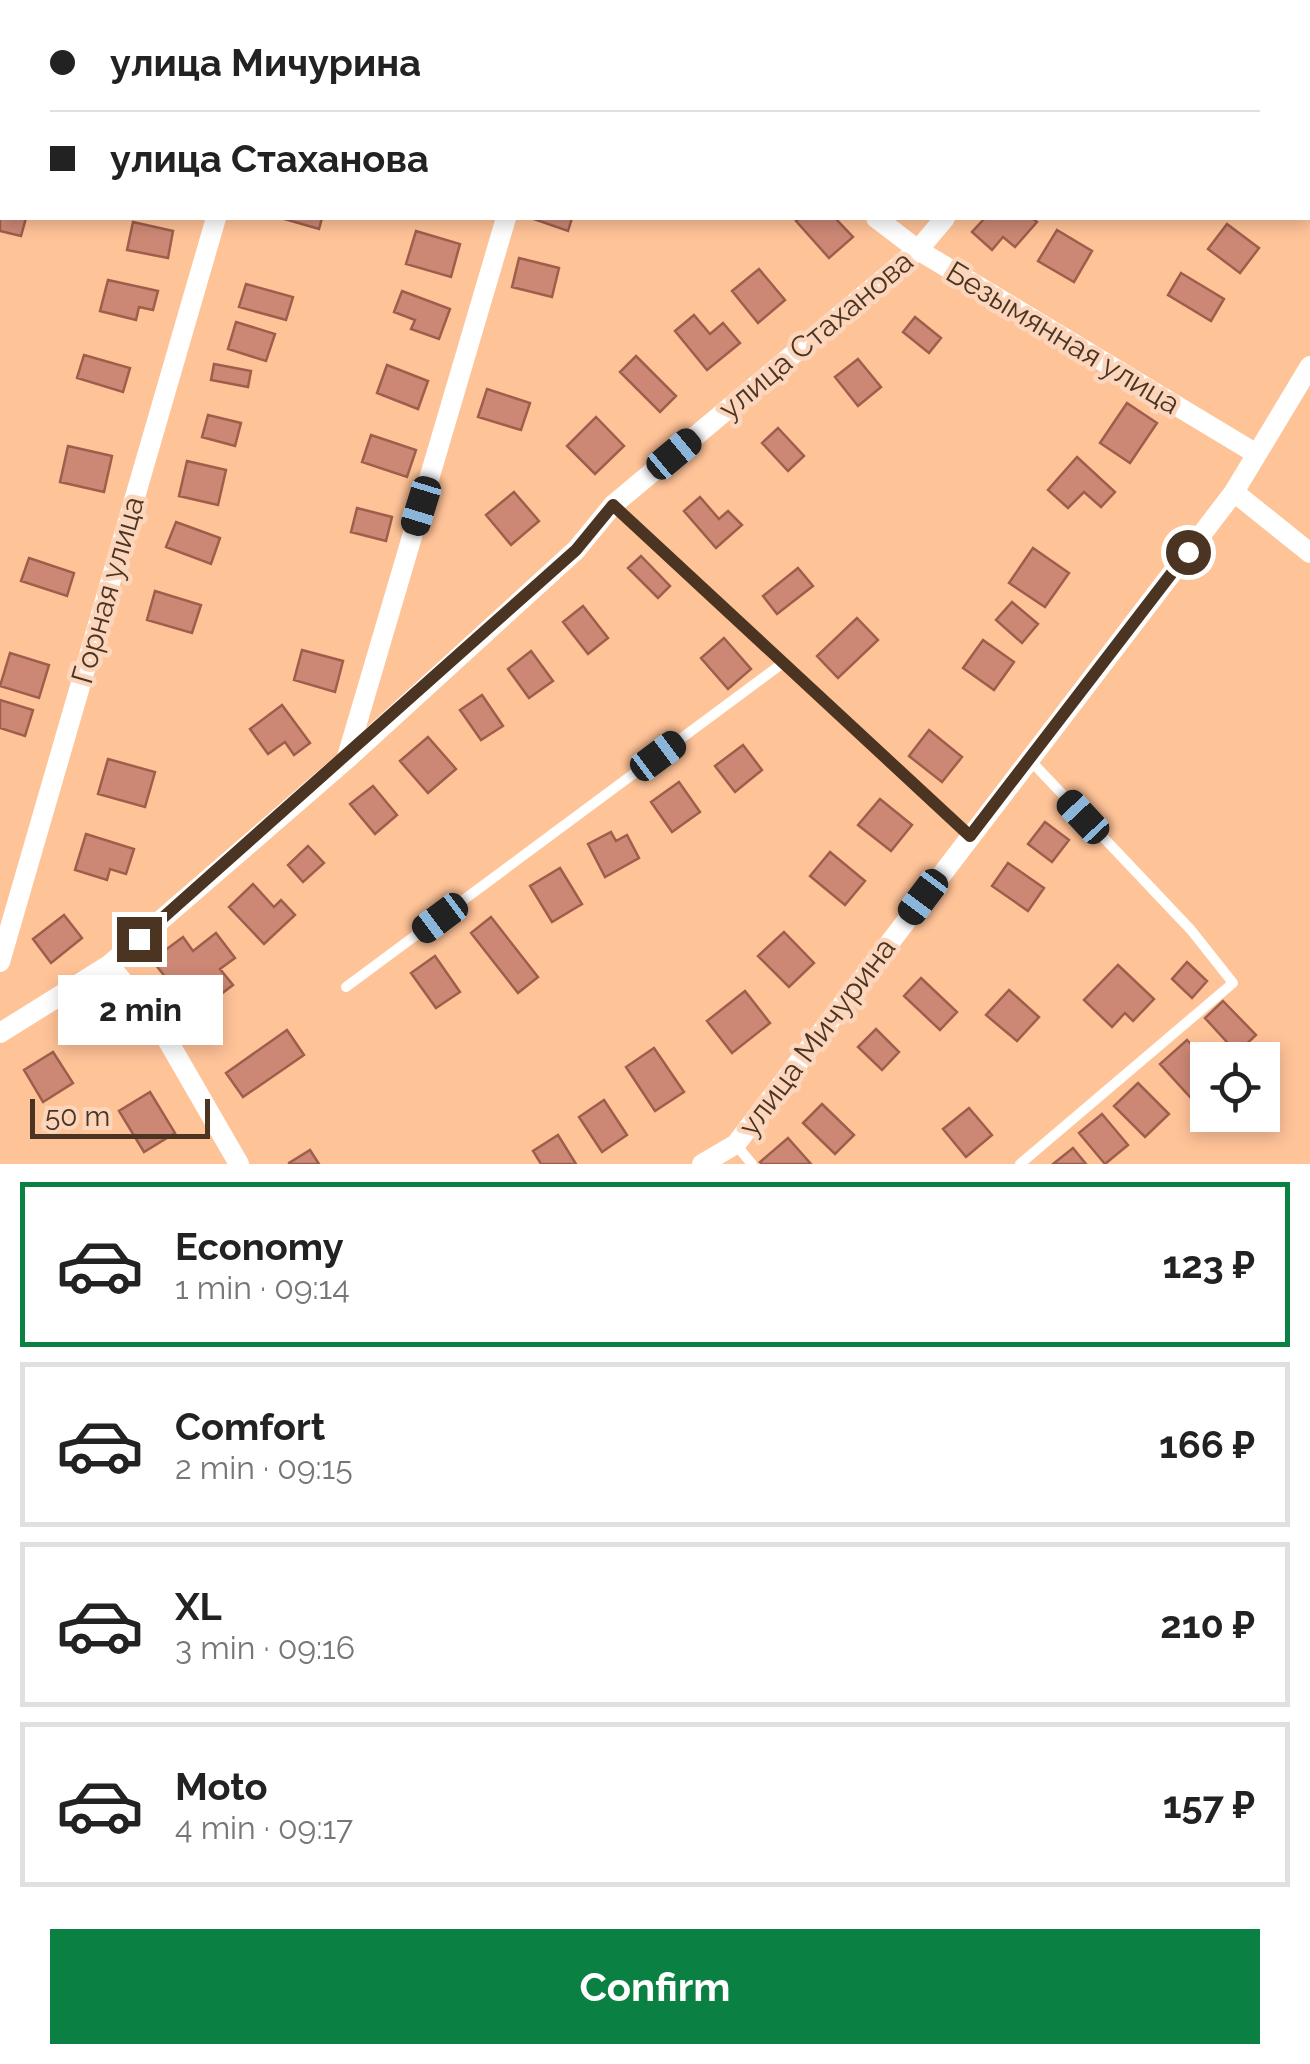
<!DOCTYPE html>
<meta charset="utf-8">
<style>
:root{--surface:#fff;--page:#f6f6f6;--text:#222;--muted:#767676;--line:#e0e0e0;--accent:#0b8043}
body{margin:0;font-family:Raleway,sans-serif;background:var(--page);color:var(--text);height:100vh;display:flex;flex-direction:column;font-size:38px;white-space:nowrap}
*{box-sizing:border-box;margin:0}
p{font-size:32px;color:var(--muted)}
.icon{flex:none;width:55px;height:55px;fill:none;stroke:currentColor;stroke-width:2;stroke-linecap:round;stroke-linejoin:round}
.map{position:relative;height:1164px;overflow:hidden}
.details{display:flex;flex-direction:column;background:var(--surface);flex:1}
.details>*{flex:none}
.hud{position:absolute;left:0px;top:0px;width:1310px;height:220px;box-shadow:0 5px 15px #0003;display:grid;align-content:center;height:220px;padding:0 50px;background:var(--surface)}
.fabs{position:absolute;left:1190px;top:1042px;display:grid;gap:20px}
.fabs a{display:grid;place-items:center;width:90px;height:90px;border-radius:0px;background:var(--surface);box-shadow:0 5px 15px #0003;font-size:50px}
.scale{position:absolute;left:30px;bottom:25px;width:180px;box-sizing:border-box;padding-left:10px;border:5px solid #4c3422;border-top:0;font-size:28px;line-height:35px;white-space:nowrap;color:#4c3422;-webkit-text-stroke:8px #fbd6bc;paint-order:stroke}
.end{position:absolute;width:45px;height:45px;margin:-22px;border:12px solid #4c3422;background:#fff;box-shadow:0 0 0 5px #fff}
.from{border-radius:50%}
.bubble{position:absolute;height:70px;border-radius:0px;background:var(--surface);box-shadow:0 5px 15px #0003;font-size:32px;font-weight:700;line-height:70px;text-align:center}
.car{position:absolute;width:30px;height:60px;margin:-30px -15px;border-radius:12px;box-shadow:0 0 8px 2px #0007;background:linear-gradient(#222 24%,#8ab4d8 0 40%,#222 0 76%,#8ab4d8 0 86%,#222 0)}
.hud b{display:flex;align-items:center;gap:35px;height:95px;font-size:38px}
.hud b+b{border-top:2px solid var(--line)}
.hud i{width:25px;height:25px;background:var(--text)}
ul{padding:18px 0 0;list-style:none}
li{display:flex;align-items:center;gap:30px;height:165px;margin:0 20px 15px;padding:0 30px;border:5px solid var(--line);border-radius:0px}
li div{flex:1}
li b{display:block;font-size:38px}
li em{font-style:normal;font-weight:700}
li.selected{border-color:var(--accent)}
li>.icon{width:90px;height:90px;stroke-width:1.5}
.button{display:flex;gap:20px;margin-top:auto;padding:20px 50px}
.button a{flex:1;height:115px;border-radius:0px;background:var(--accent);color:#fff;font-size:40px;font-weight:700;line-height:115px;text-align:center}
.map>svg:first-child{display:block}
</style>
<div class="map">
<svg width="1310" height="1164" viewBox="0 0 1310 1164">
<rect width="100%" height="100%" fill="#ffc398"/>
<path fill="#cd8875" stroke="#9e5e4c" stroke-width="2.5" d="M0 207 2 218H26L21 236 0 231Z
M281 218H322L319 229Z
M531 218H572L568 231Z
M800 218H835L853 237 829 258 796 221Z
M985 218H1032L1037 222 1015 247 1003 237 992 250 972 232Z
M133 222 173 231 168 258 127 250Z
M1227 224 1259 248 1240 273 1208 249Z
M1057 230 1092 251 1074 282 1038 261Z
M416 231 460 244 451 277 406 264Z
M519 258 559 268 552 297 512 287Z
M759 269 785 300 758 323 732 291Z
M1181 273 1224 299 1211 321 1168 295Z
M108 280 158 291 153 310 139 307 136 320 100 311Z
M246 284 293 297 286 320 239 307Z
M402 291 450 309 439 339 411 329 415 320 394 312Z
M694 315 710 334 723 323 740 343 707 370 675 331Z
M915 317 941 338 929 353 903 332Z
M236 322 275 334 266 361 228 349Z
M84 355 130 368 123 392 77 378Z
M636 356 676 396 660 412 620 372Z
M858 359 881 387 858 406 835 377Z
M214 364 251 371 248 387 211 380Z
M387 365 428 381 418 409 377 393Z
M487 389 530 403 521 430 478 417Z
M1127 403 1157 423 1130 463 1100 443Z
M208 415 241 423 235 446 202 437Z
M596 417 624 446 595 474 567 446Z
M778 428 804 456 788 471 762 443Z
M371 435 416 450 407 477 362 462Z
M68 446 112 456 104 492 60 482Z
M1077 457 1115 492 1101 507 1084 492 1068 508 1048 490Z
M187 461 226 470 218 505 179 496Z
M514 492 539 521 511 545 486 515Z
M700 497 719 519 728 511 742 525 716 548 684 511Z
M357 508 392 517 386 541 351 532Z
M176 522 220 538 211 564 166 547Z
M1033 548 1069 573 1045 607 1009 583Z
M641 556 670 586 658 598 628 568Z
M29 558 74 573 67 596 21 581Z
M798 568 813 586 777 614 763 596Z
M155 591 201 605 192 633 147 620Z
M1012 602 1038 624 1022 643 996 620Z
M583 606 608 638 588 654 563 622Z
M857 618 878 640 838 678 817 656Z
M724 638 751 669 728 689 701 658Z
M983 640 1014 662 994 690 963 668Z
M302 650 343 661 335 692 294 680Z
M531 651 553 681 529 698 508 669Z
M10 653 49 665 39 698 0 686Z
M482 695 503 726 481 740 460 710Z
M0 700 33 710 25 736 0 728Z
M282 705 310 743 294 755 285 742 268 754 250 729Z
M929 730 962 757 942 782 909 756Z
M428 737 456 769 428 793 400 761Z
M743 745 762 770 735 792 715 766Z
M108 759 155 772 145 807 98 794Z
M679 782 700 812 672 832 651 802Z
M373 786 397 815 375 834 350 804Z
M880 799 912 825 891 851 858 825Z
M1045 822 1069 840 1052 862 1028 844Z
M611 832 616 841 627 835 639 858 605 877 588 844Z
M86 834 134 849 126 874 110 869 107 880 75 870Z
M308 846 324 863 303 882 288 865Z
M830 852 865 881 845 905 810 876Z
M1008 863 1044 888 1028 911 992 886Z
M560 868 582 904 552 922 530 886Z
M253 884 274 907 281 900 295 915 264 944 229 907Z
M64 915 82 938 51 963 33 939Z
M491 917 538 977 518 993 471 933Z
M784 932 814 963 789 987 758 956Z
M216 933 235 958 220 969 233 985 204 1007 183 979 173 987 152 960 183 937 193 951Z
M435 956 460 992 436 1008 411 973Z
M1187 962 1207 981 1192 998 1172 979Z
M1118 965 1154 999 1133 1021 1125 1013 1112 1027 1084 1000Z
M921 978 957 1012 940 1030 904 996Z
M1009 990 1039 1017 1017 1041 986 1015Z
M745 991 770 1023 732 1053 707 1021Z
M1223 1001 1256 1035 1237 1053 1205 1018Z
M876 1029 899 1052 882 1070 858 1047Z
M287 1030 304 1055 243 1097 226 1073Z
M1187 1040 1208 1063V1081L1190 1097 1160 1064Z
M654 1048 684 1092 655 1111 626 1067Z
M53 1052 73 1083 43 1102 24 1070Z
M1138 1083 1169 1114 1145 1137 1114 1106Z
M150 1092 175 1133 144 1152 119 1111Z
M604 1100 627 1135 602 1152 579 1117Z
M822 1104 854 1135 835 1154 803 1123Z
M969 1108 992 1135 966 1157 943 1129Z
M1102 1114 1128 1145 1105 1164 1079 1133Z
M558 1135 576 1164H541L533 1151Z
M788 1138 811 1164H762L760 1162Z
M1073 1148 1086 1164H1053Z
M310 1150 319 1164H289V1163Z"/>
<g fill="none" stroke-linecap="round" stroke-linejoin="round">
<path stroke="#fff" stroke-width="10" d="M9 2 10 0
M0 33 2 25
M614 505 970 836
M346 987 783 663
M736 1145 752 1164
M1020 1164 1233 983 1191 930 1030 760"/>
<path stroke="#fff" stroke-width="20" d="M279 2V0
M570 2V0
M1130 2 1132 0
M876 218 918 250 1255 453
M1234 492 1310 553
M347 757 506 218
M0 962 216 218
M109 965 157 1022 239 1164
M0 1033 109 965 347 759 576 550 613 505 918 250 945 218
M702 1164 736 1144 1234 492 1310 366"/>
</g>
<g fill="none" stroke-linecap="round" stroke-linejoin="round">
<path stroke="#4c3422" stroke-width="12" d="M139 939 576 550 613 505 970 836 1188 552"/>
</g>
<g text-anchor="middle" stroke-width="9" stroke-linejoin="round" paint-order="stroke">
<g font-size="30" fill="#4c3422" stroke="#fbd6bc">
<text transform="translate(816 335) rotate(-40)" y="10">улица Стаханова</text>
<text transform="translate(1063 338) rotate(31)" y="10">Безымянная улица</text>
<text transform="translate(108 590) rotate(-74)" y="10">Горная улица</text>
<text transform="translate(817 1037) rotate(-53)" y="10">улица Мичурина</text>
</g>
</g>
</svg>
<div class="fabs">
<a><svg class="icon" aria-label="locate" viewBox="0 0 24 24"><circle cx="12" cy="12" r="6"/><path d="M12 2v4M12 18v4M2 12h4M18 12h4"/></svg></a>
</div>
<div class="scale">50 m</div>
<i class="end from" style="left:1188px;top:552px"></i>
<i class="end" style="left:139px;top:939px"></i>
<div class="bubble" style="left:58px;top:975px;width:165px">2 min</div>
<i class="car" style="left:674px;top:454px;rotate:50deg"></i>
<i class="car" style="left:421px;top:506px;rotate:197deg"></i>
<i class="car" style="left:658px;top:756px;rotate:53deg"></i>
<i class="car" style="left:1083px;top:817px;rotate:317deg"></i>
<i class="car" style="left:923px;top:897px;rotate:217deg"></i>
<i class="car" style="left:440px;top:918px;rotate:233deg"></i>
<div class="hud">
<b><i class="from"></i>улица Мичурина</b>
<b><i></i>улица Стаханова</b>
</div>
</div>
<section class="details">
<ul>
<li class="selected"><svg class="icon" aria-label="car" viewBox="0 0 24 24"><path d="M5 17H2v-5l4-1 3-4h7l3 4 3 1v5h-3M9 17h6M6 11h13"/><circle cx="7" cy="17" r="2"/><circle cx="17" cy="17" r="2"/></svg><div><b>Economy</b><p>1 min · 09:14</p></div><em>123 ₽</em></li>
<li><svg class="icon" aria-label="car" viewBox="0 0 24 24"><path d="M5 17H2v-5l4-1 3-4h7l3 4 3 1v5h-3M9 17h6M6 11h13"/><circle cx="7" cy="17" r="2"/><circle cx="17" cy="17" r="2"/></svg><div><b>Comfort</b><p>2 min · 09:15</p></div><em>166 ₽</em></li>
<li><svg class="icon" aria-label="car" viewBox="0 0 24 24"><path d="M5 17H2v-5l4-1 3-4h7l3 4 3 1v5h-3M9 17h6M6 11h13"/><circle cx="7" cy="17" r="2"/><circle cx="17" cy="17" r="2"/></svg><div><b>XL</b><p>3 min · 09:16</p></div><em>210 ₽</em></li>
<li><svg class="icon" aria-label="car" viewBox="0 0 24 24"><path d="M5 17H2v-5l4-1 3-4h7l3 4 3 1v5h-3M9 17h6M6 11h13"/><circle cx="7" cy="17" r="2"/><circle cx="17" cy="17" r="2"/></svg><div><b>Moto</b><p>4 min · 09:17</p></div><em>157 ₽</em></li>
</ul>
<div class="button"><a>Confirm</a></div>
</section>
